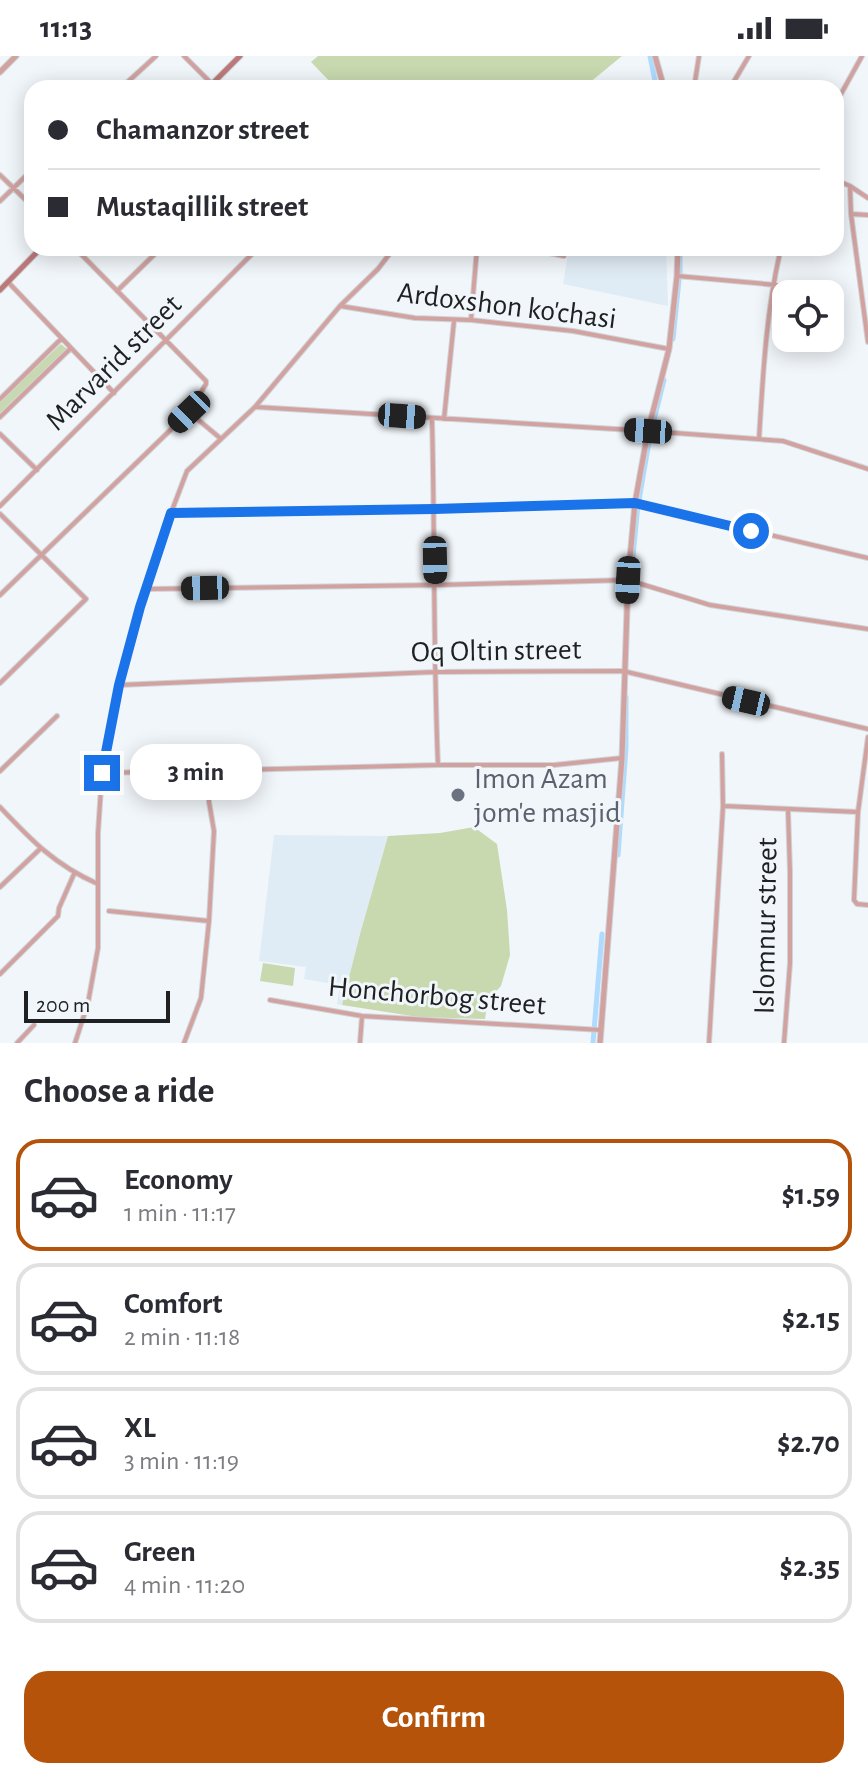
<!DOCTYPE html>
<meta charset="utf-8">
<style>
:root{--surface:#fff;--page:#f7f7f7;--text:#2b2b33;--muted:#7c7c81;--line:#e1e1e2;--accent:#b45309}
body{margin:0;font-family:"Alegreya Sans",sans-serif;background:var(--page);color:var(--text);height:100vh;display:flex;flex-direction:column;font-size:30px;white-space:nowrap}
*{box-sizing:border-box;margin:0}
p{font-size:26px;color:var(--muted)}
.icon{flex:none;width:44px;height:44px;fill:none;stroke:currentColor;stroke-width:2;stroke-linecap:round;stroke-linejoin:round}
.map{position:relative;height:987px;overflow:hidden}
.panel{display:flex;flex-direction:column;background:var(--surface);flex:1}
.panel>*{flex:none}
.banner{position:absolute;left:24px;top:24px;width:820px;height:176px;border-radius:24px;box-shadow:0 4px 20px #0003;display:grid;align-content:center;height:176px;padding:0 24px;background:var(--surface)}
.fabs{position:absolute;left:772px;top:224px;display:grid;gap:16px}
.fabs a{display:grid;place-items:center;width:72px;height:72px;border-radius:16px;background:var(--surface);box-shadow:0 4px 20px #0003;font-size:40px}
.scale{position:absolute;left:24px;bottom:20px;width:146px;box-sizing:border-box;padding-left:8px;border:4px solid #1e2022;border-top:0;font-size:22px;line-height:28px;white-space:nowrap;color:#1e2022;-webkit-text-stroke:6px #f1f6fa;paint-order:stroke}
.end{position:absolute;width:36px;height:36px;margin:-18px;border:10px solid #1a73e8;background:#fff;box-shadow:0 0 0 4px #fff}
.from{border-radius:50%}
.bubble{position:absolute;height:56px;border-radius:24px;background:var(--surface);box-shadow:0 4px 20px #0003;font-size:26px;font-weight:700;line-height:56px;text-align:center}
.car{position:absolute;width:24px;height:48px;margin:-24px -12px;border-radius:10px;box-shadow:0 0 6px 2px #0007;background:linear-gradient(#222 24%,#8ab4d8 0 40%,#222 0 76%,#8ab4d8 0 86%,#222 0)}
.banner b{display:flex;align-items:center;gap:28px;height:76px;font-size:30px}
.banner b+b{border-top:2px solid var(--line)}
.banner i{width:20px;height:20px;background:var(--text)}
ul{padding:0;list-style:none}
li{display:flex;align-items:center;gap:24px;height:112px;margin:0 16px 12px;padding:0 8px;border:4px solid var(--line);border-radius:24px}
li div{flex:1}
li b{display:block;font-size:30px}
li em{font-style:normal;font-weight:700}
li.on{border-color:var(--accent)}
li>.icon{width:72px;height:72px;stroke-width:1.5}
h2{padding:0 24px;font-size:36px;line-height:96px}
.cta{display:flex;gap:16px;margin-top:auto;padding:16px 24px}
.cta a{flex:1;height:92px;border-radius:24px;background:var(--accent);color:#fff;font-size:32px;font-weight:700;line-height:92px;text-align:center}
.status{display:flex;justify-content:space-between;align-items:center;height:56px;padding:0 40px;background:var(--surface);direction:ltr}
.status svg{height:22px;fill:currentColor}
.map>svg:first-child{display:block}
</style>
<div class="status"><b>11:13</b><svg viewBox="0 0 49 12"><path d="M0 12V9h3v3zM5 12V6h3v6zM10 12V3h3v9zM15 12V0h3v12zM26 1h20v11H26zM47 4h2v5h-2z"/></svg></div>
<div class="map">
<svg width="868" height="987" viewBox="0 0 868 987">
<rect width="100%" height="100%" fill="#f1f6fa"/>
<path fill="#e0ecf5" d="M569 192H666L668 250 563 228Z
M274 779 388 780 360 878 342 949 337 948 340 929 304 923 306 911 259 905Z"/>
<path fill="#c8d9af" d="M318 0H622L583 32H336L311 6Z
M61 288 67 293 0 357V345Z
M474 771 497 788 507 854 510 899 501 930 488 944 485 963 418 961 342 949 360 878 388 780 440 777Z
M263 907 295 912 293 930 260 925Z"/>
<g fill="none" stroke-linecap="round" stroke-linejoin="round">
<path stroke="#afdbfe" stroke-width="5" d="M650 0 656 30
M680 197V217
M673 283 679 224
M652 372 664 324
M639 444 650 380
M631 521 638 448
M618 799 626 692V641
M593 987 602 878"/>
<g stroke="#cfd4d7" stroke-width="6">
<path id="minor" d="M184 0 216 32
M121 32 156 0
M694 32 699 0
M730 32 749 0
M836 47 862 0
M0 119 32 150
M836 124 850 130 868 142
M850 130 851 158 868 286
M0 145 32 114
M851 158 868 159
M525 192 564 200
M677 220 810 232
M8 226 114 337
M117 235 161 192
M340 250 415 262 471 264 573 275 669 293
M471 264 477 192
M0 343 61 283
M256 351 648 375 783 385 868 413
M189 356 220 382
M0 361 71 292
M432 362C435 478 433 593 438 709
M444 363 454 265
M0 378 37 414
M759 383C763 319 766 255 781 192
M0 450 258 192
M171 457 434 453 635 447 868 502
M0 458 86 543 0 627
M147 533 436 529 628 524 710 549 868 573
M0 539 189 356 206 328V325L75 192
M119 629 434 616 623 615 868 673
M868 681 858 756 854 844 857 848 868 849
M0 715 57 660
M102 717 438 709H554L622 702
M723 750 858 756
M0 751C32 785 55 809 98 828
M0 831 40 793
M109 855 209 865
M0 918 58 860 59 852 74 818
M270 944 362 960 601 974
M17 987 34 969
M75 987 88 947 98 892V777L102 717 119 629 140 551 171 457 187 415 255 351 340 250 378 213 394 192
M184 987 201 942 209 865 214 775 209 746 208 715
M360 987 362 960
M709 987 723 750 722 698
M784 987 790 907V816L788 754"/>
</g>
<g stroke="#cfd4d7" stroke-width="7">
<path id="tertiary" d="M655 0 664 32
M0 16 16 0
M600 987 622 702 628 524 635 447 648 375 669 293 677 220 678 192"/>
</g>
<g stroke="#cfd4d7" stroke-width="7">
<path id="secondary" d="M208 32 240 0
M0 234 41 192"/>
</g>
<use href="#minor" stroke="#d2a2a1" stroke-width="4"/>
<use href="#tertiary" stroke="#d2a2a1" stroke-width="5"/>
<use href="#secondary" stroke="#bd7979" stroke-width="5"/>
</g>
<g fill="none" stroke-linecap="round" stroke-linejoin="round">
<path stroke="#1a73e8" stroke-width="10" d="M102 717 119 629 140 551 171 457 434 453 635 447 751 475"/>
</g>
<circle fill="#6b7280" stroke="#f1f6fa" stroke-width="3" cx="458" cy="739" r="8"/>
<g text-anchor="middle" stroke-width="6" stroke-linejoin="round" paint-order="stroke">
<g font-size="30" fill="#1e2022" stroke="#f1f6fa">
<text transform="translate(507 249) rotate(7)" y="10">Ardoxshon ko'chasi</text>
<text transform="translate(113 306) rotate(-45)" y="10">Marvarid street</text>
<text transform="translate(496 594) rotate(-1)" y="10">Oq Oltin street</text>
<text transform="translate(765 870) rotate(-89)" y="10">Islomnur street</text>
<text transform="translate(437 939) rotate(5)" y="10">Honchorbog street</text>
</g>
<g font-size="30" fill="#5b616d" stroke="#f1f6fa" text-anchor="start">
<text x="474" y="732">Imon Azam<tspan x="474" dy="34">jom'e masjid</tspan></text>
</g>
</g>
</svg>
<div class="fabs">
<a><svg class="icon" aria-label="locate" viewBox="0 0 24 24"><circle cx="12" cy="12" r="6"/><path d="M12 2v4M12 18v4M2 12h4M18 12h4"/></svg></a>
</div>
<div class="scale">200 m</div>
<i class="end from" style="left:751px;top:475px"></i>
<i class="end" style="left:102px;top:717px"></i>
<div class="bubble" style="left:130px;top:688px;width:132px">3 min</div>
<i class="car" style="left:189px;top:356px;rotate:226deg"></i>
<i class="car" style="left:402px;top:360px;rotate:94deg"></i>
<i class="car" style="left:648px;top:375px;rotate:274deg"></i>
<i class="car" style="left:435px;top:504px;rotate:179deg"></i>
<i class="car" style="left:628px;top:524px;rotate:183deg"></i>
<i class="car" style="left:205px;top:532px;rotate:269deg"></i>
<i class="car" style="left:746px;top:645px;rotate:283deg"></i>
<div class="banner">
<b><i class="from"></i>Chamanzor street</b>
<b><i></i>Mustaqillik street</b>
</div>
</div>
<section class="panel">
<h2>Choose a ride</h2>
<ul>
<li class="on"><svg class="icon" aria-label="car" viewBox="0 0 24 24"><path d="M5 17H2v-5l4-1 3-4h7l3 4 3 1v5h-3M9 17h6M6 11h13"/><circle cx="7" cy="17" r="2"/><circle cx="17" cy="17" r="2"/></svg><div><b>Economy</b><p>1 min · 11:17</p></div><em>$1.59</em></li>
<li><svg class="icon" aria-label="car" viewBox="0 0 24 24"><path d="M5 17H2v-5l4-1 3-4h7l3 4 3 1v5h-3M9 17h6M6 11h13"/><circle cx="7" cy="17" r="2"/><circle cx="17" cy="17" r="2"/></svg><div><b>Comfort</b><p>2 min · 11:18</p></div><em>$2.15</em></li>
<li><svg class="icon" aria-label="car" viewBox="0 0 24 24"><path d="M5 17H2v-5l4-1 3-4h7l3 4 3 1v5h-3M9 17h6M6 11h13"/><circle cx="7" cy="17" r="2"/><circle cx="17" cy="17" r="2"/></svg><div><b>XL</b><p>3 min · 11:19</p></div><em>$2.70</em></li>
<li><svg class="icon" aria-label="car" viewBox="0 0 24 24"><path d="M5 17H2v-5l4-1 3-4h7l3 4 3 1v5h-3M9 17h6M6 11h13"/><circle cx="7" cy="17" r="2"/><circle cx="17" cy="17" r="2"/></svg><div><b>Green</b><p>4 min · 11:20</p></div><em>$2.35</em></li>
</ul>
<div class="cta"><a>Confirm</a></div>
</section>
